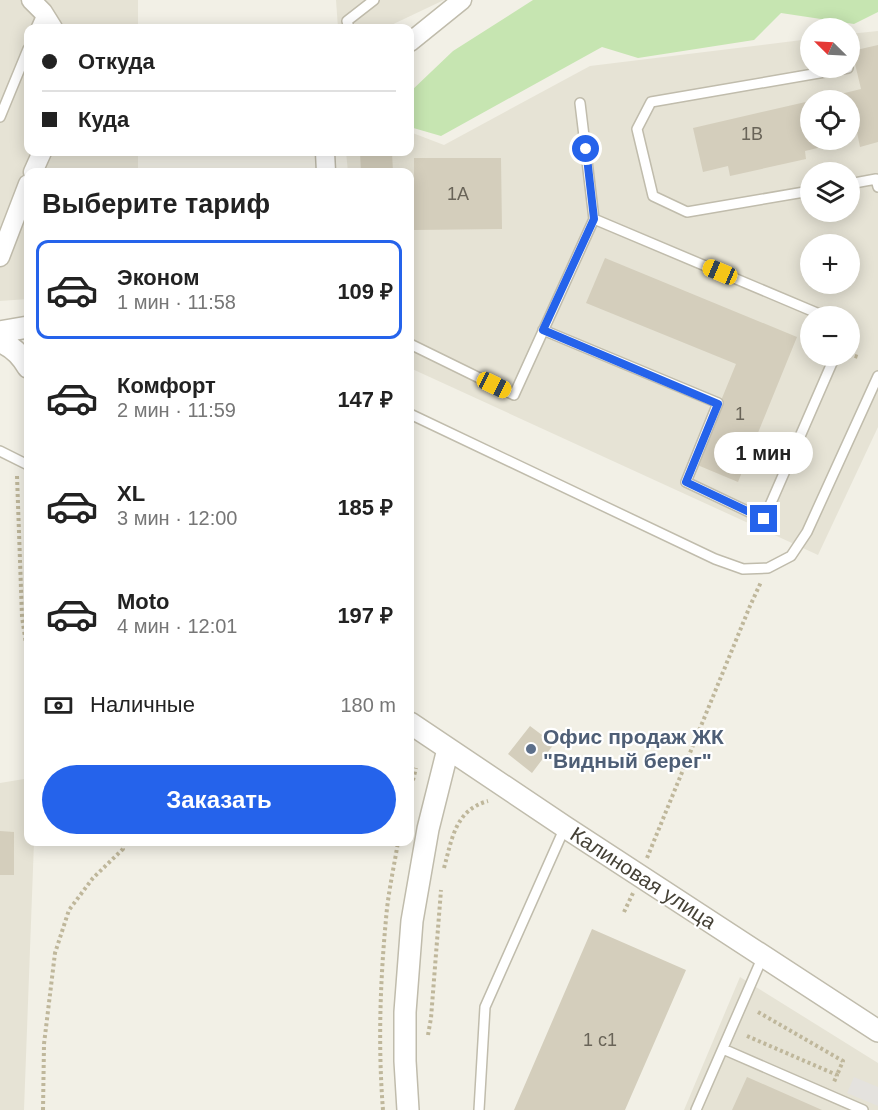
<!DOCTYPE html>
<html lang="ru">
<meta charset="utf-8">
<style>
:root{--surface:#fff;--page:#f6f6f6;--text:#222;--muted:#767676;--line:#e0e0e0;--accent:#2563eb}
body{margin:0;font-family:Helvetica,sans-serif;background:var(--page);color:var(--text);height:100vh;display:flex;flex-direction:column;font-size:22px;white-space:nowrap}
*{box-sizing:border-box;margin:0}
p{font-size:20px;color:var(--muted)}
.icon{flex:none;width:33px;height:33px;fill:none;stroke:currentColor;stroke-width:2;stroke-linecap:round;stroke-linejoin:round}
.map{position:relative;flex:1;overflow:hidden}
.panel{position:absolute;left:24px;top:168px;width:390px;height:678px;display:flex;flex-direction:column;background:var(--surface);border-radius:12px;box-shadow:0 3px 15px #0003}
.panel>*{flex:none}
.hud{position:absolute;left:24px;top:24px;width:390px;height:132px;border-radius:12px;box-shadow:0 3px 15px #0003;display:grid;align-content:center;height:132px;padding:0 18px;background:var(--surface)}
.needle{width:39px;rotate:294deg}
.tools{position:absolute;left:800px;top:18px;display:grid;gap:12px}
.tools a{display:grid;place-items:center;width:60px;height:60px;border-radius:50%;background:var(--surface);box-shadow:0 3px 15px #0003;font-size:30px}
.end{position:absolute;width:27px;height:27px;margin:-14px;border:8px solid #2563eb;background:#fff;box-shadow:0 0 0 3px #fff}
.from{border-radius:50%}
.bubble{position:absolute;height:42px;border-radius:21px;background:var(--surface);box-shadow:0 3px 15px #0003;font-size:20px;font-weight:600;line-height:42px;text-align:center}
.car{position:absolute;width:18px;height:36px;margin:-18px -9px;border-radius:8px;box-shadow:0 0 4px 2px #0007;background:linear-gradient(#f5c518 24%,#345 0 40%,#f5c518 0 76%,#345 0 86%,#f5c518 0)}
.hud b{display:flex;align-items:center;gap:21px;height:57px;font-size:22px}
.hud b+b{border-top:2px solid var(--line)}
.hud i{width:15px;height:15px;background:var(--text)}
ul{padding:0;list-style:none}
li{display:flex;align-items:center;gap:18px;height:99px;margin:0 12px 9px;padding:0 6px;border:3px solid transparent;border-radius:12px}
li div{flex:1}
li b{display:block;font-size:22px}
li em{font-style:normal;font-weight:600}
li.active{border-color:var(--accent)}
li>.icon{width:54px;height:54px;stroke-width:1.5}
h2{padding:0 18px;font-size:27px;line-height:72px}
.pay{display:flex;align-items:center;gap:15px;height:66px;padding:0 18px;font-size:22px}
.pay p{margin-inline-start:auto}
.cta{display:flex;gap:12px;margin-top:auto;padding:12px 18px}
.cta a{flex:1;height:69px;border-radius:36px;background:var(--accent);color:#fff;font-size:24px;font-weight:600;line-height:69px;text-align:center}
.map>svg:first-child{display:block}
</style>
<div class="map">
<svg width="878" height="1110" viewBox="0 0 878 1110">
<rect width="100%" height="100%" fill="#f2f0e6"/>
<path fill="#e6e3d5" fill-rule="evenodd" d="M0 0H138V28H28V152H138V172H28V299L0 301Z
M336 0H444L385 28H338Z
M878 31V427L818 555 410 368V172H348L346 152H410V132L444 145 590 66 810 39V68H849V34ZM810 100H849V140H810ZM810 172H849V212H810ZM810 244H849V284H810ZM810 316H849V356H810Z
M24 779 28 789V842H34L24 1110H0V783Z
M740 977 878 1063V1110H684Z"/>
<path fill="#c6e5b1" d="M533 0H878V12L854 24 781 13 754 40 638 58 602 47 441 136 410 127V92L453 51Z"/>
<path fill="#e4e2de" d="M854 1077 878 1087V1106L847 1093Z"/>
<path fill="#d4cebc" d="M878 45V142L860 147 856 127 849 128V100H816L861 89 852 51Z
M810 101V140H825L826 146 805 151 806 159 730 176 728 166 703 172 693 128Z
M360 152H392L393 172H361Z
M414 158H501L502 229 414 230Z
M605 258 797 337 738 482 695 464 736 364 586 303Z
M530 726 554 744 532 773 508 754Z
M0 831 14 832V875H0Z
M592 929 686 970 625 1110H514Z
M747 1077 822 1110H732Z"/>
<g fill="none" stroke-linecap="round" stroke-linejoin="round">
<g stroke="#c0bcac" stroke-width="12">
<path id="service" d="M36 28 43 12
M349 28 347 21 374 0
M0 117 28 49
M849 184 876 179 878 187
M810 191 687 212 653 196 637 129 651 102 848 68
M594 219 824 316
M543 330 718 403 686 482 764 519 835 356
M410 344 514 395 594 219 580 103
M410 414 715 559 743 569 768 568 791 556 807 532 878 376
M0 451 28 465
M723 1049 863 1110
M479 1110 485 1007 565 827
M696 1110 763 956"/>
</g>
<g stroke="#c0bcac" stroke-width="21">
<path id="minor" d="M31 0 43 12 53 28
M410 42 462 0
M325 152 326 172
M33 172 42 152
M0 257 28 184"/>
</g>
<g stroke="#c0bcac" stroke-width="24">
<path id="tertiary" d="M0 332 28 327
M0 342C12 346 22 357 28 367
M410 723 565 827 878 1031
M408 1110 405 1061V1012L412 921 428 829 448 749"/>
</g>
<path stroke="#bfb79b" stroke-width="4" stroke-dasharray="3 3" stroke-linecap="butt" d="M849 354 858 357
M17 476 22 617 28 657
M410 792 416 768
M647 858 750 606 761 582
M444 868C452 839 455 810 488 801
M624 912 633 893
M758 1012 843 1061 837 1075
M428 1035 431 1018 441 890
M747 1036 837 1075 833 1084
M43 1110 44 1044 55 953 69 910 93 878 123 849 122 842
M383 1110C378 1047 380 983 386 919 388 893 394 867 398 842"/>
<use href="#service" stroke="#fff" stroke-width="9"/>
<use href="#minor" stroke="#fff" stroke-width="18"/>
<use href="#tertiary" stroke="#fff" stroke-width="21"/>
</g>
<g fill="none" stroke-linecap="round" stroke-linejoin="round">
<path stroke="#2563eb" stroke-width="8" d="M586 149 594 219 543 330 718 404 686 482 764 519"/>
</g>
<circle fill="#5c6f8a" stroke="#fff" stroke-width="2" cx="531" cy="749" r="6"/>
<g text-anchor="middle" stroke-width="4.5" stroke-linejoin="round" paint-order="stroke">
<g font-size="18" fill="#696458">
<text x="752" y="140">1В</text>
<text x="458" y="200">1А</text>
<text x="740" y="420">1</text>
<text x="600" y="1046">1 с1</text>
</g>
<g font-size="21" font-weight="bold" fill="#4e5e75" stroke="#fff" text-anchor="start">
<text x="543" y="744">Офис продаж ЖК<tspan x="543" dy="24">"Видный берег"</tspan></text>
</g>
<g font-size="21" fill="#454136" stroke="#fff">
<text transform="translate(643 878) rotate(33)" y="7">Калиновая улица</text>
</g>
</g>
</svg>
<div class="tools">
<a><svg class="needle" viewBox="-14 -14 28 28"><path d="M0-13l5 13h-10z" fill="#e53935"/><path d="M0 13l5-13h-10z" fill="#767676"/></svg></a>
<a><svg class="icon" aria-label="locate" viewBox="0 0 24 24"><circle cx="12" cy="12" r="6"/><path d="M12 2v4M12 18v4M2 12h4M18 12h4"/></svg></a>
<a><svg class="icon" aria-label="layers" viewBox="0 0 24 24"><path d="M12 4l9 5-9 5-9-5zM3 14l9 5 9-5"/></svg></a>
<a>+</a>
<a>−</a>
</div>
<i class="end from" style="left:586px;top:149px"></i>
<i class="end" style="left:764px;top:519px"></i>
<div class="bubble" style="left:714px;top:432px;width:99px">1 мин</div>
<i class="car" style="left:720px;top:272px;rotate:293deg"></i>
<i class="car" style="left:494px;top:385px;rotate:116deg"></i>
<div class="hud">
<b><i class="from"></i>Откуда</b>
<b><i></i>Куда</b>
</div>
<section class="panel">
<h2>Выберите тариф</h2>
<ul>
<li class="active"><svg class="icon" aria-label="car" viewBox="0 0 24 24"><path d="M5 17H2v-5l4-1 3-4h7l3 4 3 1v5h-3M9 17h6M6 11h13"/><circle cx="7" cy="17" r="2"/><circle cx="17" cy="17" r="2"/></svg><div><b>Эконом</b><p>1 мин · 11:58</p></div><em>109 ₽</em></li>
<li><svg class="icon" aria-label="car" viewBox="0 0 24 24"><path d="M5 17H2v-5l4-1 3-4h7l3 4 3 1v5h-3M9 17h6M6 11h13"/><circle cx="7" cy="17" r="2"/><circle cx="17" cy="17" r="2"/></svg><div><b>Комфорт</b><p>2 мин · 11:59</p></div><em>147 ₽</em></li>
<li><svg class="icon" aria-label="car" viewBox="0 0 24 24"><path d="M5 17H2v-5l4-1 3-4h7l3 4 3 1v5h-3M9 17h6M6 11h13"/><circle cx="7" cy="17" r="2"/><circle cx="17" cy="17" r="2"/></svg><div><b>XL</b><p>3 мин · 12:00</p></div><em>185 ₽</em></li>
<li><svg class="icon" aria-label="car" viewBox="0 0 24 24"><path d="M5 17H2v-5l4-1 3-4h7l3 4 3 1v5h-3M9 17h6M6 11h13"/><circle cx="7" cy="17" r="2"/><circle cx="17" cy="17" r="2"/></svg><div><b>Moto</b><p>4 мин · 12:01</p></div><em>197 ₽</em></li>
</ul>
<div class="pay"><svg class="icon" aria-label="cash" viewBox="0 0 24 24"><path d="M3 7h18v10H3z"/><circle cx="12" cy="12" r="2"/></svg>Наличные<p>180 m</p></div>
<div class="cta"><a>Заказать</a></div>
</section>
</div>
